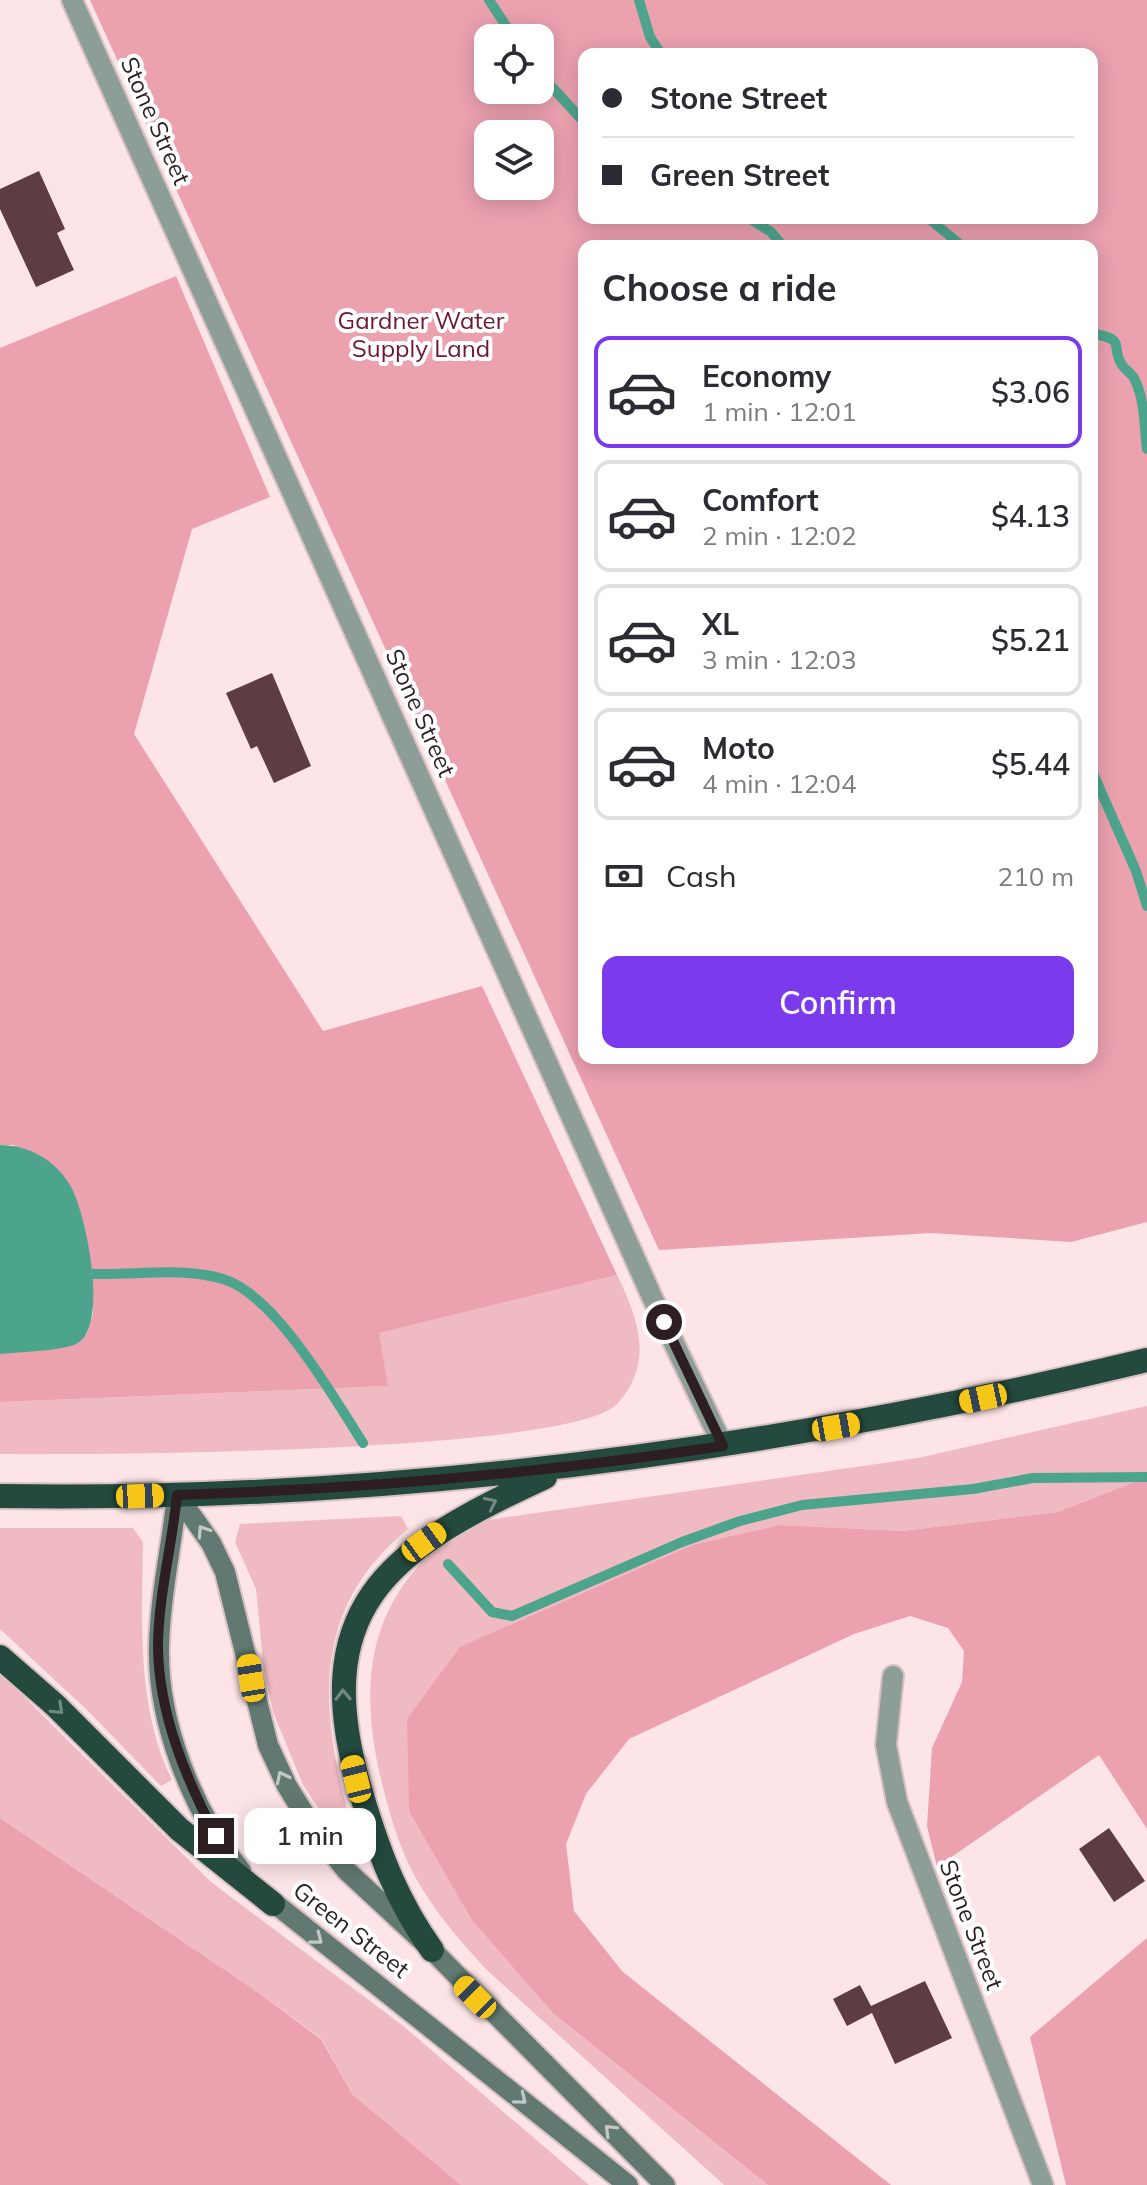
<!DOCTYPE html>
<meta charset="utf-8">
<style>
:root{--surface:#fff;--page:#f7f7f7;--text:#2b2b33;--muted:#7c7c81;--line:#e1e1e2;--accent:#7c3aed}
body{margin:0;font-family:Mulish,sans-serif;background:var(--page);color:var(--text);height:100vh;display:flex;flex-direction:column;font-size:30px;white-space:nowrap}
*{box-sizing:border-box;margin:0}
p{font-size:26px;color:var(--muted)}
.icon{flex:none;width:44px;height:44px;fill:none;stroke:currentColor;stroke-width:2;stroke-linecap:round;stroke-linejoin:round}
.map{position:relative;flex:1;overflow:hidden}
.side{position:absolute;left:578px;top:240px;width:520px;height:824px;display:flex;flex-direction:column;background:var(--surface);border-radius:16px;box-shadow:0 4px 20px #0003}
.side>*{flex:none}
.guide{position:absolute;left:578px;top:48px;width:520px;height:176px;border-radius:16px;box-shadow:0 4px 20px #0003;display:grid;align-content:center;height:176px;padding:0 24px;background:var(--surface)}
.tools{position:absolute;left:474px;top:24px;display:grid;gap:16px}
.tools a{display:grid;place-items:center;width:80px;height:80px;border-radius:16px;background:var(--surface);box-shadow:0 4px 20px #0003;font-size:40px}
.end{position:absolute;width:36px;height:36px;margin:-18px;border:10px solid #2d1f21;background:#fff;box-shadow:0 0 0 4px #fff}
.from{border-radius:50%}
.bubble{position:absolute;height:56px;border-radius:16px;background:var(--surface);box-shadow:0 4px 20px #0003;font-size:26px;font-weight:600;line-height:56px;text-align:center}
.car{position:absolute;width:24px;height:48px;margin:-24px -12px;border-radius:10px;box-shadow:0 0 6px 2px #0007;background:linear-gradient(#f5c518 24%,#345 0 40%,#f5c518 0 76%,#345 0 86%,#f5c518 0)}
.guide b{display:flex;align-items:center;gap:28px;height:76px;font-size:30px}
.guide b+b{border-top:2px solid var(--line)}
.guide i{width:20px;height:20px;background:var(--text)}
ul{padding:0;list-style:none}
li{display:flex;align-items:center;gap:24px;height:112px;margin:0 16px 12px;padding:0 8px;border:4px solid var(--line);border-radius:16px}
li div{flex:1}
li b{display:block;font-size:30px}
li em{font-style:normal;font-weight:600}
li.selected{border-color:var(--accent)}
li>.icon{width:72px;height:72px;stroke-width:1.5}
h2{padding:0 24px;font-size:36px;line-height:96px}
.pay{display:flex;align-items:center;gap:20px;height:88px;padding:0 24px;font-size:30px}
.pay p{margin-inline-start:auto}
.primary-button{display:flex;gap:16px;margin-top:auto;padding:16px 24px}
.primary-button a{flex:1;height:92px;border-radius:16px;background:var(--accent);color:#fff;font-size:32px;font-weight:600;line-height:92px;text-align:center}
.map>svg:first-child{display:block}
</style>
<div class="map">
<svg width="1147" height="2185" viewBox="0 0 1147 2185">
<rect width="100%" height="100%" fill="#fde4e7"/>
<path fill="#f0bac3" d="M617 1275C638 1318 655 1363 617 1404 571 1453 90 1455 0 1454V1402L388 1386 378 1333Z
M1147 1406V1477L1058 1512 902 1531 781 1525 460 1647 554 2014 768 2185H724L489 1972C464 1946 440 1918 421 1887 403 1858 392 1823 384 1791 359 1697 362 1608 444 1542 455 1533 473 1527 487 1520L918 1458Z
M401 1516 408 1529C304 1614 322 1720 354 1836L341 1842 303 1785 273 1712 264 1671 256 1589 235 1542 240 1524Z
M0 1528H133L143 1542C142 1620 136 1707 172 1780L161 1786 87 1710 0 1629Z
M0 1673 211 1882 402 2025 589 2185H461L352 2094 321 2038 256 1991 0 1818Z"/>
<path fill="#eca1af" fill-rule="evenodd" d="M90 0H1147V1222L1071 1242 931 1233 659 1250ZM488 38H540V90H488ZM584 54H1092V218H584ZM540 134V186H488V134ZM1092 246V1058H584V246Z
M176 276 270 497 192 529 134 734 323 1031 482 986 617 1275 379 1333 388 1386 0 1402V1354L77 1344 87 1333 93 1314 92 1281 14 1145H0V348Z
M1147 1477V1829L1099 1755 937 1867 927 1826 932 1748 962 1682 964 1651 948 1628 910 1616 854 1634 629 1739 586 1794 566 1844 574 1911 623 1972 891 2185H768L554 2014 472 1920 409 1811 407 1719 460 1647 693 1545 781 1525 902 1531 1058 1512Z
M0 1818 256 1991 321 2039 352 2094 461 2185H0Z
M1147 1938V2185H1066L1030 2037Z"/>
<path fill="#4da48d" d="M0 1145C29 1145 55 1160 70 1185 86 1212 109 1324 78 1343 65 1351 18 1352 0 1354Z"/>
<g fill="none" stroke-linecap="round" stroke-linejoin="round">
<path stroke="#4da48d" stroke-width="10" d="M489 0 514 38
M639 0 650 37 661 54
M540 74 584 122
M749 218 771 232 783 246
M928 218 962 246
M1092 333C1129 341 1109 344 1122 365 1126 371 1132 373 1135 380 1145 401 1144 426 1147 449
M1092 771 1136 871 1147 906
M78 1273C125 1278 176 1265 223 1279 275 1294 334 1398 363 1443
M448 1564 492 1612 512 1616 682 1542 740 1521 802 1505 973 1489 1033 1478 1147 1477"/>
</g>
<path fill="#5d3d42" d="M39 171 65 229 57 233 74 270 36 287 0 209V189Z
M272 673 311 766 274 783 257 746 251 749 226 693Z
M1109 1828 1145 1881 1114 1902 1079 1849Z
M925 1981 952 2038 895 2064 872 2013 847 2026 833 1999 860 1985 871 2006Z"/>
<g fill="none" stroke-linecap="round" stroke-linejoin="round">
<g stroke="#d8c1c3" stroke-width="24">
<path id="street" d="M72 0 652 1297 723 1446
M893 1676 886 1745 897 1802 1043 2185"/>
</g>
<g stroke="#d8c1c3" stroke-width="24">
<path id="secondary" d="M177 1495C172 1545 160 1595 159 1646 157 1723 193 1812 241 1871
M177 1495 211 1543 225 1572 268 1745 287 1786 313 1828 347 1871 432 1950 665 2185
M263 1894 628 2185"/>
</g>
<g stroke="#d8c1c3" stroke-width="28">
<path id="highway" d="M0 1496C387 1502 771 1451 1147 1360
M0 1657 55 1705 179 1829 273 1904
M432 1950C397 1901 379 1853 362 1796 305 1608 387 1550 545 1477"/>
</g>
<use href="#street" stroke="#8d9e99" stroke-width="20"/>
<use href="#secondary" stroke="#617972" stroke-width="20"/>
<use href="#highway" stroke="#24493f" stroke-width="24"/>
</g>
<defs><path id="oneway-chevron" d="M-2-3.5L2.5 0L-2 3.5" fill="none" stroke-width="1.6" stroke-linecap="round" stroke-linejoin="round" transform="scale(2)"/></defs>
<g stroke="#718982">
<use href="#oneway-chevron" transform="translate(491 1503) rotate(-26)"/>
<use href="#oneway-chevron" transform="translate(343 1695) rotate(-91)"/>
<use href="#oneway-chevron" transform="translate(58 1709) rotate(44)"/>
</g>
<g stroke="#c0c9c7">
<use href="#oneway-chevron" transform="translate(203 1531) rotate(-124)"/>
<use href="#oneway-chevron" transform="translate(282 1777) rotate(-116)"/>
<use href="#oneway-chevron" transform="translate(317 1939) rotate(38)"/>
<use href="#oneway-chevron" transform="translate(521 2099) rotate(39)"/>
<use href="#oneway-chevron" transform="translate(610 2130) rotate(-135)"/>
</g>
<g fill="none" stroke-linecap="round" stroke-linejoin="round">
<path stroke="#2d1f21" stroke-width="10" d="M216 1836C186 1779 159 1714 158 1648 158 1597 172 1546 177 1495 360 1489 542 1473 723 1446L664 1322"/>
</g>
<g text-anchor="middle" stroke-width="8" stroke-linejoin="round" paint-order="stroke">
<g font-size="24" fill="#2d1f21" stroke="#fff">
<text transform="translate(155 121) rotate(66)" y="8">Stone Street</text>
<text transform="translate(420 713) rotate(66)" y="8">Stone Street</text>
<text transform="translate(971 1925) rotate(69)" y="8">Stone Street</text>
<text transform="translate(351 1930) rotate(38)" y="8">Green Street</text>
</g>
<g font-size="24" fill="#6e1732" stroke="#fff">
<text x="421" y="329">Gardner Water<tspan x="421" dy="28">Supply Land</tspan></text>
</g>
</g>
</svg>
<div class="tools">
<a><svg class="icon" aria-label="locate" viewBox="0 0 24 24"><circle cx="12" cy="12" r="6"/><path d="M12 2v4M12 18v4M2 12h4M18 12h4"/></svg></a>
<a><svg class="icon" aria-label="layers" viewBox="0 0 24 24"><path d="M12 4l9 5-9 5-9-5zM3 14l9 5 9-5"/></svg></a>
</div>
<i class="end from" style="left:664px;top:1322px"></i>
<i class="end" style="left:216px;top:1836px"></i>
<div class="bubble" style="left:244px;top:1808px;width:132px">1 min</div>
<i class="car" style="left:983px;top:1398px;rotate:258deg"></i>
<i class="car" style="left:836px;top:1427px;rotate:80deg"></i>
<i class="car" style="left:140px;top:1496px;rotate:88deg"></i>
<i class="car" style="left:424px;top:1542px;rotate:54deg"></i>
<i class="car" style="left:251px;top:1678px;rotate:351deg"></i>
<i class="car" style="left:356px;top:1779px;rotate:346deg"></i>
<i class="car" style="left:475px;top:1997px;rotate:315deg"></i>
<div class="guide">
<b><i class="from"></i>Stone Street</b>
<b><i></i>Green Street</b>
</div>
<section class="side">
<h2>Choose a ride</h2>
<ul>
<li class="selected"><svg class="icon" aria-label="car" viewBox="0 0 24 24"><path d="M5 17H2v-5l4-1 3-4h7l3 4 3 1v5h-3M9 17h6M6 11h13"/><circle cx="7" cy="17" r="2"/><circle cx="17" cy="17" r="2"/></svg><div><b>Economy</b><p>1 min · 12:01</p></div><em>$3.06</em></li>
<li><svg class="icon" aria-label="car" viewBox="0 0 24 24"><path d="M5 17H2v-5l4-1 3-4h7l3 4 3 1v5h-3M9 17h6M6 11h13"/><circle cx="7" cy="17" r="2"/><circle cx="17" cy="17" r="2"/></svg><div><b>Comfort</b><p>2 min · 12:02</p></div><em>$4.13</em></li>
<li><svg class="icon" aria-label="car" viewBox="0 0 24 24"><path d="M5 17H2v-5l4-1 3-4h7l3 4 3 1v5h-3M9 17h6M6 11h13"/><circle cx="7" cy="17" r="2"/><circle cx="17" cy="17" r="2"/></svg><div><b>XL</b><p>3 min · 12:03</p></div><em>$5.21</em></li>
<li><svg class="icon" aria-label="car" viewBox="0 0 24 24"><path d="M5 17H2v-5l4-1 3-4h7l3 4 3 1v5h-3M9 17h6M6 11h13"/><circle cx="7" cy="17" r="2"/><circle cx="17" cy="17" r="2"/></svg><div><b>Moto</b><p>4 min · 12:04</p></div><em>$5.44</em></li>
</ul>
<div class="pay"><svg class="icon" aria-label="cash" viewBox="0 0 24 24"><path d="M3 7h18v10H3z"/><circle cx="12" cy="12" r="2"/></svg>Cash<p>210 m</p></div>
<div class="primary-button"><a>Confirm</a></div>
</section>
</div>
